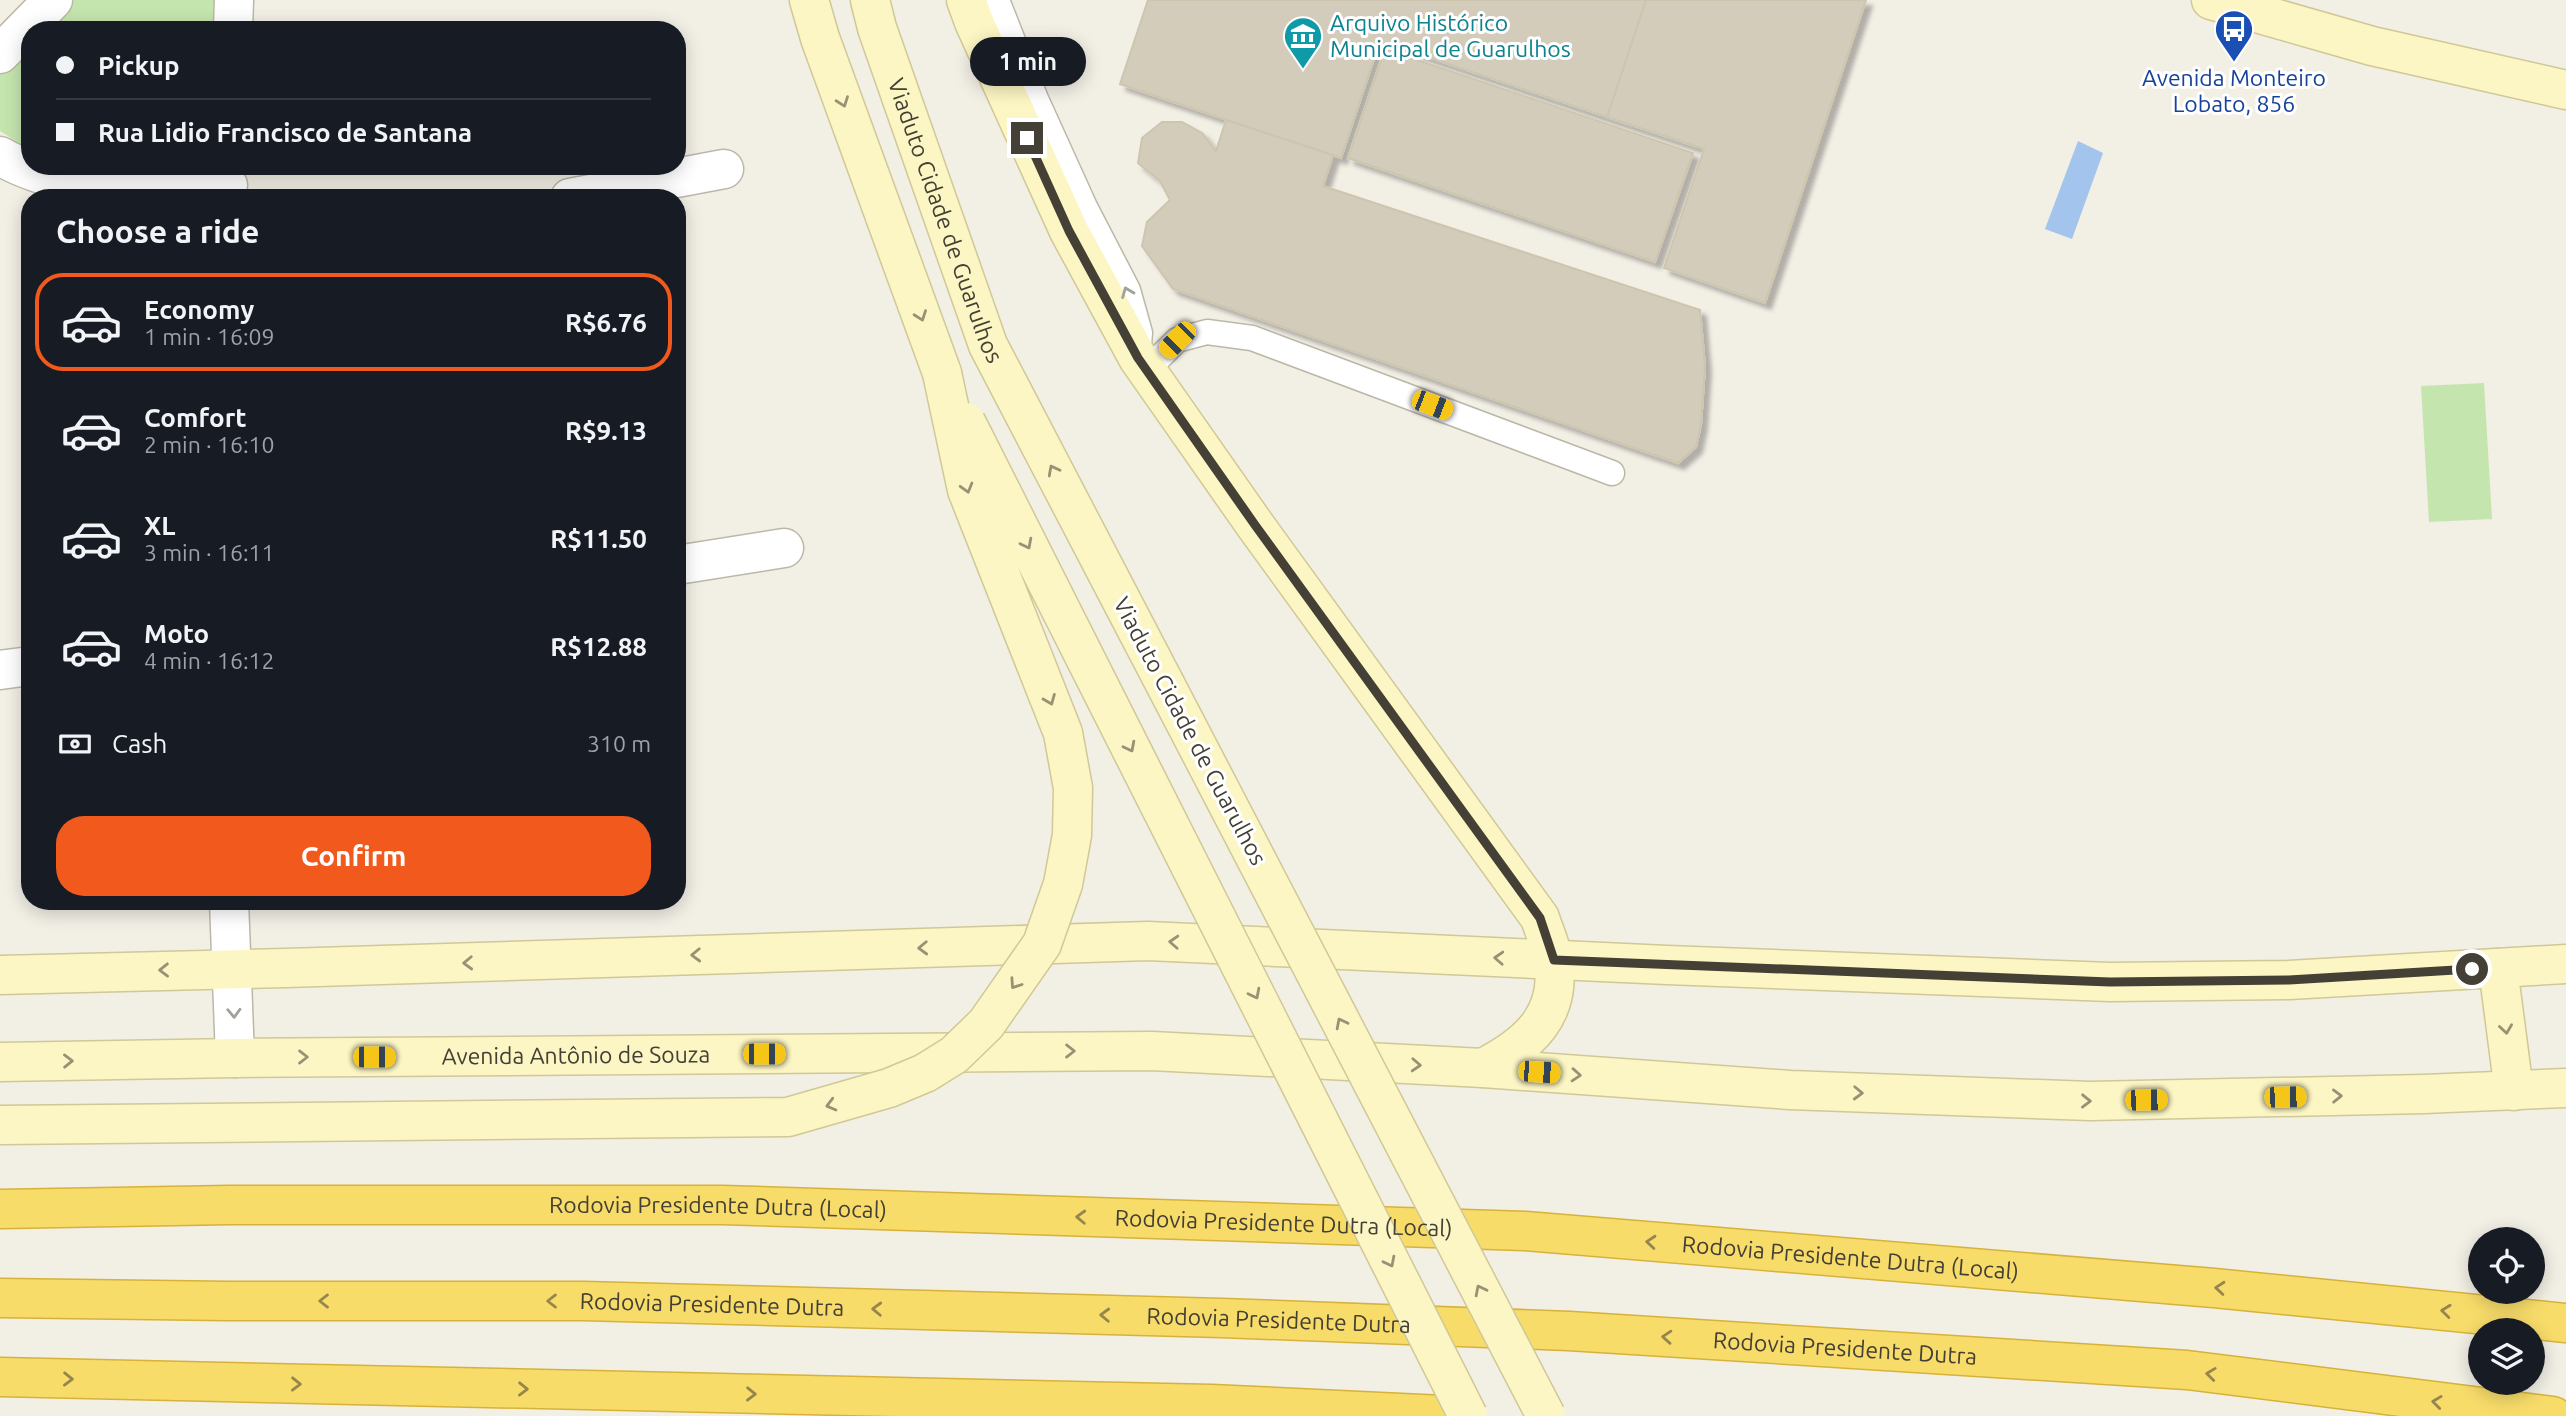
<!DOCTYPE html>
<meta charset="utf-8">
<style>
:root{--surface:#171b24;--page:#20242c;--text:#f1f3f6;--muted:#9ea1a6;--line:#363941;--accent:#f15a1c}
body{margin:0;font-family:Ubuntu,sans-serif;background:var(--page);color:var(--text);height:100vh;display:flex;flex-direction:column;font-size:26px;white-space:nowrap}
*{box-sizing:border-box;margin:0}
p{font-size:23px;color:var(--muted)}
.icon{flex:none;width:38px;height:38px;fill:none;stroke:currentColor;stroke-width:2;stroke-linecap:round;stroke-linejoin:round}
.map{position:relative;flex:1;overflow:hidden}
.panel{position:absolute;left:21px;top:189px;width:665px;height:721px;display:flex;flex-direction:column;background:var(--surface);border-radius:28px;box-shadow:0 4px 18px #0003}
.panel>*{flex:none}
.banner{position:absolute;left:21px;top:21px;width:665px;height:154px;border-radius:28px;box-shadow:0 4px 18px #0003;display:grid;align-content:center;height:154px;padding:0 35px;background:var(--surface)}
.tools{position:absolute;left:2468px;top:1227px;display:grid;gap:14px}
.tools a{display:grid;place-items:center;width:77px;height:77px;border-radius:50%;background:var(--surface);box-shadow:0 4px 18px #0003;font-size:35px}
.end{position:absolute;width:32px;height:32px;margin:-16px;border:9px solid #444035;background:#fff;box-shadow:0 0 0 4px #fff}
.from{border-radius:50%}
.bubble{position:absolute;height:49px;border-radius:24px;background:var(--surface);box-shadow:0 4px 18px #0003;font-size:23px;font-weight:600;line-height:49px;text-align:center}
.car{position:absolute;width:21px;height:42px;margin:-21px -10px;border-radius:9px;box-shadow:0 0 5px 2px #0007;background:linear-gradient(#f5c518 24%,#345 0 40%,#f5c518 0 76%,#345 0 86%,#f5c518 0)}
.banner b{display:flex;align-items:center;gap:24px;height:66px;font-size:26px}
.banner b+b{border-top:2px solid var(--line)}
.banner i{width:18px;height:18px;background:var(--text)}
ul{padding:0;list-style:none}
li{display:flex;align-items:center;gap:21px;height:98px;margin:0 14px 10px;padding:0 21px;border:4px solid transparent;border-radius:28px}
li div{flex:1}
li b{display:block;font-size:26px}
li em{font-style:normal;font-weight:600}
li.active{border-color:var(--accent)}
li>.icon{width:63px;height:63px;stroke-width:1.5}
h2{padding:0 35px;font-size:32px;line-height:84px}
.pay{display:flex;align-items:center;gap:18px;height:77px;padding:0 35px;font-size:26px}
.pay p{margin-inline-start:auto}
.cta{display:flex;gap:14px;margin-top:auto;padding:14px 35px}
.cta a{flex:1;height:80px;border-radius:28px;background:var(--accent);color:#fff;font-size:28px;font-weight:600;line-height:80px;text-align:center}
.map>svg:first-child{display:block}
</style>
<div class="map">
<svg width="2566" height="1416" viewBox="0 0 2566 1416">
<defs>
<filter id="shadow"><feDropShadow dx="6" dy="6" stdDeviation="2" flood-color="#0004"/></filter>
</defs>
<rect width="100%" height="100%" fill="#f2efe5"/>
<path fill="#c5e5af" d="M61 0H216L215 30H30V150L0 131V58Z
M2484 383 2492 519 2429 522 2421 386Z"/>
<path fill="#a3c4ed" d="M2078 141 2103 153 2072 239 2045 229Z"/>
<path fill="#d3ccbb" stroke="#cdc5ae" stroke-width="2" filter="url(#shadow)" d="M1148 0H1646L1607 117 1380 41 1341 158 1120 84Z
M1148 0H1646L1607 117 1380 41 1341 158 1120 84Z
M1646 0H1866L1765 303 1664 268 1704 149 1607 117Z
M1385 49 1693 153 1655 262 1348 158Z
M1226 120 1333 155 1323 186 1700 310 1705 367 1701 424 1696 447 1678 463 1173 289 1142 246 1147 222 1170 200 1160 181 1138 163 1142 138 1162 122H1182L1202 133 1216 151Z"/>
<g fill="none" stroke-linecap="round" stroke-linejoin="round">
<g stroke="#bcb8a8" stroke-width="27">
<path id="service" d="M997 0 1036 99 1085 207 1128 290 1140 333 1139 344
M1147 370 1177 340 1207 332 1252 338 1612 473"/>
</g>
<g stroke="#bcb8a8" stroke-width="41">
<path id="minor" d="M233 30 234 0
M0 54 53 0
M0 156C71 197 150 186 228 185
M570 198 724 169
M677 565 784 548
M0 670 30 666
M229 901 235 1058"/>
</g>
<g stroke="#d0c896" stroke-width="41">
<g id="secondary">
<path d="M809 0 820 38 942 373"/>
<path id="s1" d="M870 0 877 28 988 345 1164 682"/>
<path d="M966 0 974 22 1069 231 1138 358 1255 525 1540 918C1544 931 1551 946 1553 959 1563 1015 1528 1045 1483 1068"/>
<path d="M2211 0 2372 46 2566 90"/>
<path d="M2498 968 2514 1091"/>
<path d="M0 975 286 968 1148 941 1667 965 2110 982 2289 980 2566 964"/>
<path id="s2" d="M0 1062 235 1058 1152 1051 1483 1068 1790 1090 2090 1101 2424 1094 2566 1088"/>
</g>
</g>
<g stroke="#d6b23a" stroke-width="41">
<g id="motorway">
<path id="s3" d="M0 1209 230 1205H722L1525 1231 2214 1288 2566 1323"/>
<path id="s4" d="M0 1298 228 1301H583L1222 1318 1569 1331 2187 1370 2553 1416"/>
<path d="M0 1377 1211 1404 1464 1416"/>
</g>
</g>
<use href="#service" stroke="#fff" stroke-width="24"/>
<use href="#minor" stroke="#fff" stroke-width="38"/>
<use href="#secondary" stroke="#fcf6c4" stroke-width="38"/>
<use href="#motorway" stroke="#f8dc6a" stroke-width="38"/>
<g stroke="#d0c896" stroke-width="41" stroke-linecap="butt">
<path id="secondary-bridge" d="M966 422 1468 1416
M1164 682 1546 1416
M0 1125 788 1117 889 1088 925 1073 954 1055 986 1024 1042 944 1063 884 1072 835 1073 788 1063 733 967 490 942 373"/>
</g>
<use href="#secondary-bridge" stroke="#fcf6c4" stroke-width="38"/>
</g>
<defs><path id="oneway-chevron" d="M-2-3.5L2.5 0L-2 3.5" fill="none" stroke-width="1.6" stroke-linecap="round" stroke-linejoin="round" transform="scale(1.75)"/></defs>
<g stroke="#979275">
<use href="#oneway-chevron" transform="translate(843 102) rotate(70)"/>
<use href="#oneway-chevron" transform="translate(921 316) rotate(70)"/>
<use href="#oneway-chevron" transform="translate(1053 470) rotate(-118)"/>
<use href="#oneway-chevron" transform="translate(967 488) rotate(74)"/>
<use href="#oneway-chevron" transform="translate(1027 544) rotate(63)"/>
<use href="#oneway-chevron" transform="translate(1050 700) rotate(68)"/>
<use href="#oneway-chevron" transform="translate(1130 747) rotate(63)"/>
<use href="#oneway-chevron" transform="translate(1174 942) rotate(-177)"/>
<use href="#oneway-chevron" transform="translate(923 948) rotate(178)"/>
<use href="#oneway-chevron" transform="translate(696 955) rotate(178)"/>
<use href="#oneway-chevron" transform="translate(1499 958) rotate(-177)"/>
<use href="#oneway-chevron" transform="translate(468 963) rotate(178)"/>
<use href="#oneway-chevron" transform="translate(164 970) rotate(179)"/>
<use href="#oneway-chevron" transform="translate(1015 984) rotate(124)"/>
<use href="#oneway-chevron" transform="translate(1255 994) rotate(63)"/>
<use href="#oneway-chevron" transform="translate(1341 1023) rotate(-117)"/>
<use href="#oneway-chevron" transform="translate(2506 1029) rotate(82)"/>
<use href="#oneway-chevron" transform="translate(1070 1051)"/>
<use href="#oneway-chevron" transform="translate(303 1057)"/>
<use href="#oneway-chevron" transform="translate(68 1061) rotate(-1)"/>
<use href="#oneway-chevron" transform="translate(1416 1065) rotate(3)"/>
<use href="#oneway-chevron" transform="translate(1576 1075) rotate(4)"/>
<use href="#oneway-chevron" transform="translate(1858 1093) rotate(2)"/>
<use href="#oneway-chevron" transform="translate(2337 1096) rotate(-1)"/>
<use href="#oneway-chevron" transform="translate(2086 1101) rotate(1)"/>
<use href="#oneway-chevron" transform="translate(831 1105) rotate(165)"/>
<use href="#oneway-chevron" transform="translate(1390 1262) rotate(63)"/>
<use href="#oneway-chevron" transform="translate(1480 1290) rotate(-117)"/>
</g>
<g stroke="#a2a09a">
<use href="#oneway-chevron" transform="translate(1127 292) rotate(-112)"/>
<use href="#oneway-chevron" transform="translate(234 1013) rotate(88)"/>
</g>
<g stroke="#95864d">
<use href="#oneway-chevron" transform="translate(1081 1217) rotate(-178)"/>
<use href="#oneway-chevron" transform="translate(1651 1242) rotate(-175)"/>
<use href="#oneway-chevron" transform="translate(2220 1288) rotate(-175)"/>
<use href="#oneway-chevron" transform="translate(324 1301) rotate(180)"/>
<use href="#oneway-chevron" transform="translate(552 1301) rotate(180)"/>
<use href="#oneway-chevron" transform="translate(877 1309) rotate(-178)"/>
<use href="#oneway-chevron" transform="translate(2446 1311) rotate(-174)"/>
<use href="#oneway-chevron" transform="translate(1105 1315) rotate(-178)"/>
<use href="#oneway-chevron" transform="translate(1667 1337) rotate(-176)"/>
<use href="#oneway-chevron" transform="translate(2211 1374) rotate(-173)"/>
<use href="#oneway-chevron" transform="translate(68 1379) rotate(1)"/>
<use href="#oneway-chevron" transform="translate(296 1384) rotate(1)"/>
<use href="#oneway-chevron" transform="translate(523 1389) rotate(1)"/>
<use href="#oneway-chevron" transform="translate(751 1394) rotate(1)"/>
<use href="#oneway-chevron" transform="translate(2437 1402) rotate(-173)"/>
</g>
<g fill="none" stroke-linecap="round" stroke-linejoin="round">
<path stroke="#444035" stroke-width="9" d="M1027 138 1069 231 1138 358 1255 525 1540 918 1554 960 2110 982 2289 980 2472 969"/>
</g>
<defs>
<g id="bus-pin" transform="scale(2.0125)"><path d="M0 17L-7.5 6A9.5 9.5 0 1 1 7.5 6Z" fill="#1a4fb4" stroke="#fff"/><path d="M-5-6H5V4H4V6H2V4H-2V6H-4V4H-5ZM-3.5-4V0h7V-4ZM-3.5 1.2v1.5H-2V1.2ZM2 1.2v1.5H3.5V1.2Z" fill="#fff"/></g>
<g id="museum-pin" transform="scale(2.0125)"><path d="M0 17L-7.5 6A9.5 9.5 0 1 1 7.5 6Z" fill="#0f9aa8" stroke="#fff"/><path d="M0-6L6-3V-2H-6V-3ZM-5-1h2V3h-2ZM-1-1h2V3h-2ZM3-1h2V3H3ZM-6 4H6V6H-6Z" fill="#fff"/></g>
</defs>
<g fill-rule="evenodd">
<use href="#bus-pin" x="2234" y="29"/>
<use href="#museum-pin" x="1303" y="36"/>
</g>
<g text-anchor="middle" stroke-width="6" stroke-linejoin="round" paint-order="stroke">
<g font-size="23" fill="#0d838f" stroke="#fff" text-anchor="start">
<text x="1330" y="31">Arquivo Histórico<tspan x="1330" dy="26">Municipal de Guarulhos</tspan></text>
</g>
<g font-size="23" fill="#164399" stroke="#fff">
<text x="2234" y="86">Avenida Monteiro<tspan x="2234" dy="26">Lobato, 856</tspan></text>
</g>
<g font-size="23" fill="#444035" stroke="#fff">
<text dy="8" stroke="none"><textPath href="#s1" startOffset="233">Viaduto Cidade de Guarulhos</textPath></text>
<text transform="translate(1190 731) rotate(62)" y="8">Viaduto Cidade de Guarulhos</text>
<text dy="8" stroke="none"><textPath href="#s2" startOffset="576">Avenida Antônio de Souza</textPath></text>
<text dy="8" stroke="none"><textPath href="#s3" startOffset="718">Rodovia Presidente Dutra (Local)</textPath></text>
<text dy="8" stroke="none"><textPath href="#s3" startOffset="1284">Rodovia Presidente Dutra (Local)</textPath></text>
<text dy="8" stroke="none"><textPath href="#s3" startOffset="1852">Rodovia Presidente Dutra (Local)</textPath></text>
<text dy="8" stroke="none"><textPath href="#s4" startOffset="712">Rodovia Presidente Dutra</textPath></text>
<text dy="8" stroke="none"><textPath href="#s4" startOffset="1279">Rodovia Presidente Dutra</textPath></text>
<text dy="8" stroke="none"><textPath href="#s4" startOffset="1846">Rodovia Presidente Dutra</textPath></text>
</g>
</g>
</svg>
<div class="tools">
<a><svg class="icon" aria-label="locate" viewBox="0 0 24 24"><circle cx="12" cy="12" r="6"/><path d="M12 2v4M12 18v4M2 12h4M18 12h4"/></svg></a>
<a><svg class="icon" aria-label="layers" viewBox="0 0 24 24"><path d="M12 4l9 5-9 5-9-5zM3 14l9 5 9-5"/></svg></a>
</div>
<i class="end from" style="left:2472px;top:969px"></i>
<i class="end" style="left:1027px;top:138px"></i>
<div class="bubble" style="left:970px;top:37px;width:116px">1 min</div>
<i class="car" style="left:1177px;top:340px;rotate:225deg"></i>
<i class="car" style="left:1432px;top:405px;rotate:111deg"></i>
<i class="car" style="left:764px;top:1054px;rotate:90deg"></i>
<i class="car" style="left:374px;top:1057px;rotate:90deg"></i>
<i class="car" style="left:1539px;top:1072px;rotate:94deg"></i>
<i class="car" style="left:2285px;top:1097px;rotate:89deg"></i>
<i class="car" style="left:2146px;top:1100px;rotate:89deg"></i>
<div class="banner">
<b><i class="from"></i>Pickup</b>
<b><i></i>Rua Lidio Francisco de Santana</b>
</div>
<section class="panel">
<h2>Choose a ride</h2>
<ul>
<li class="active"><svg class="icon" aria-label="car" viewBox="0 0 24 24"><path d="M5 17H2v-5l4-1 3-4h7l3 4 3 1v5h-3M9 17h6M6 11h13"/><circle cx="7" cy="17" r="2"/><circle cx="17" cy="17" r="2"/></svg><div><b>Economy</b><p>1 min · 16:09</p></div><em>R$6.76</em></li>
<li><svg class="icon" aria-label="car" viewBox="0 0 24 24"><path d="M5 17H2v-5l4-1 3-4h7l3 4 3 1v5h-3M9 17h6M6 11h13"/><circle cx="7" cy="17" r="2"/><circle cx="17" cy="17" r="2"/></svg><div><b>Comfort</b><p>2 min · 16:10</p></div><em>R$9.13</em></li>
<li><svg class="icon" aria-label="car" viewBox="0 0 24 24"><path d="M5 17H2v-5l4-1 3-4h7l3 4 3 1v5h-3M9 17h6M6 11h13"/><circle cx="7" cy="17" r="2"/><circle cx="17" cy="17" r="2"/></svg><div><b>XL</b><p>3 min · 16:11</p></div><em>R$11.50</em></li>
<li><svg class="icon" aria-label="car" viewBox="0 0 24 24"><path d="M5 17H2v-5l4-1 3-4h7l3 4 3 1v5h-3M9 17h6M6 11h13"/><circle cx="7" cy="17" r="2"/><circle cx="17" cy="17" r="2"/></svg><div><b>Moto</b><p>4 min · 16:12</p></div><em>R$12.88</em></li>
</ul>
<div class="pay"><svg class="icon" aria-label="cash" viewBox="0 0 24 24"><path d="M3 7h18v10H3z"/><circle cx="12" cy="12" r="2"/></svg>Cash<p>310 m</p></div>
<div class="cta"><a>Confirm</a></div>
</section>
</div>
